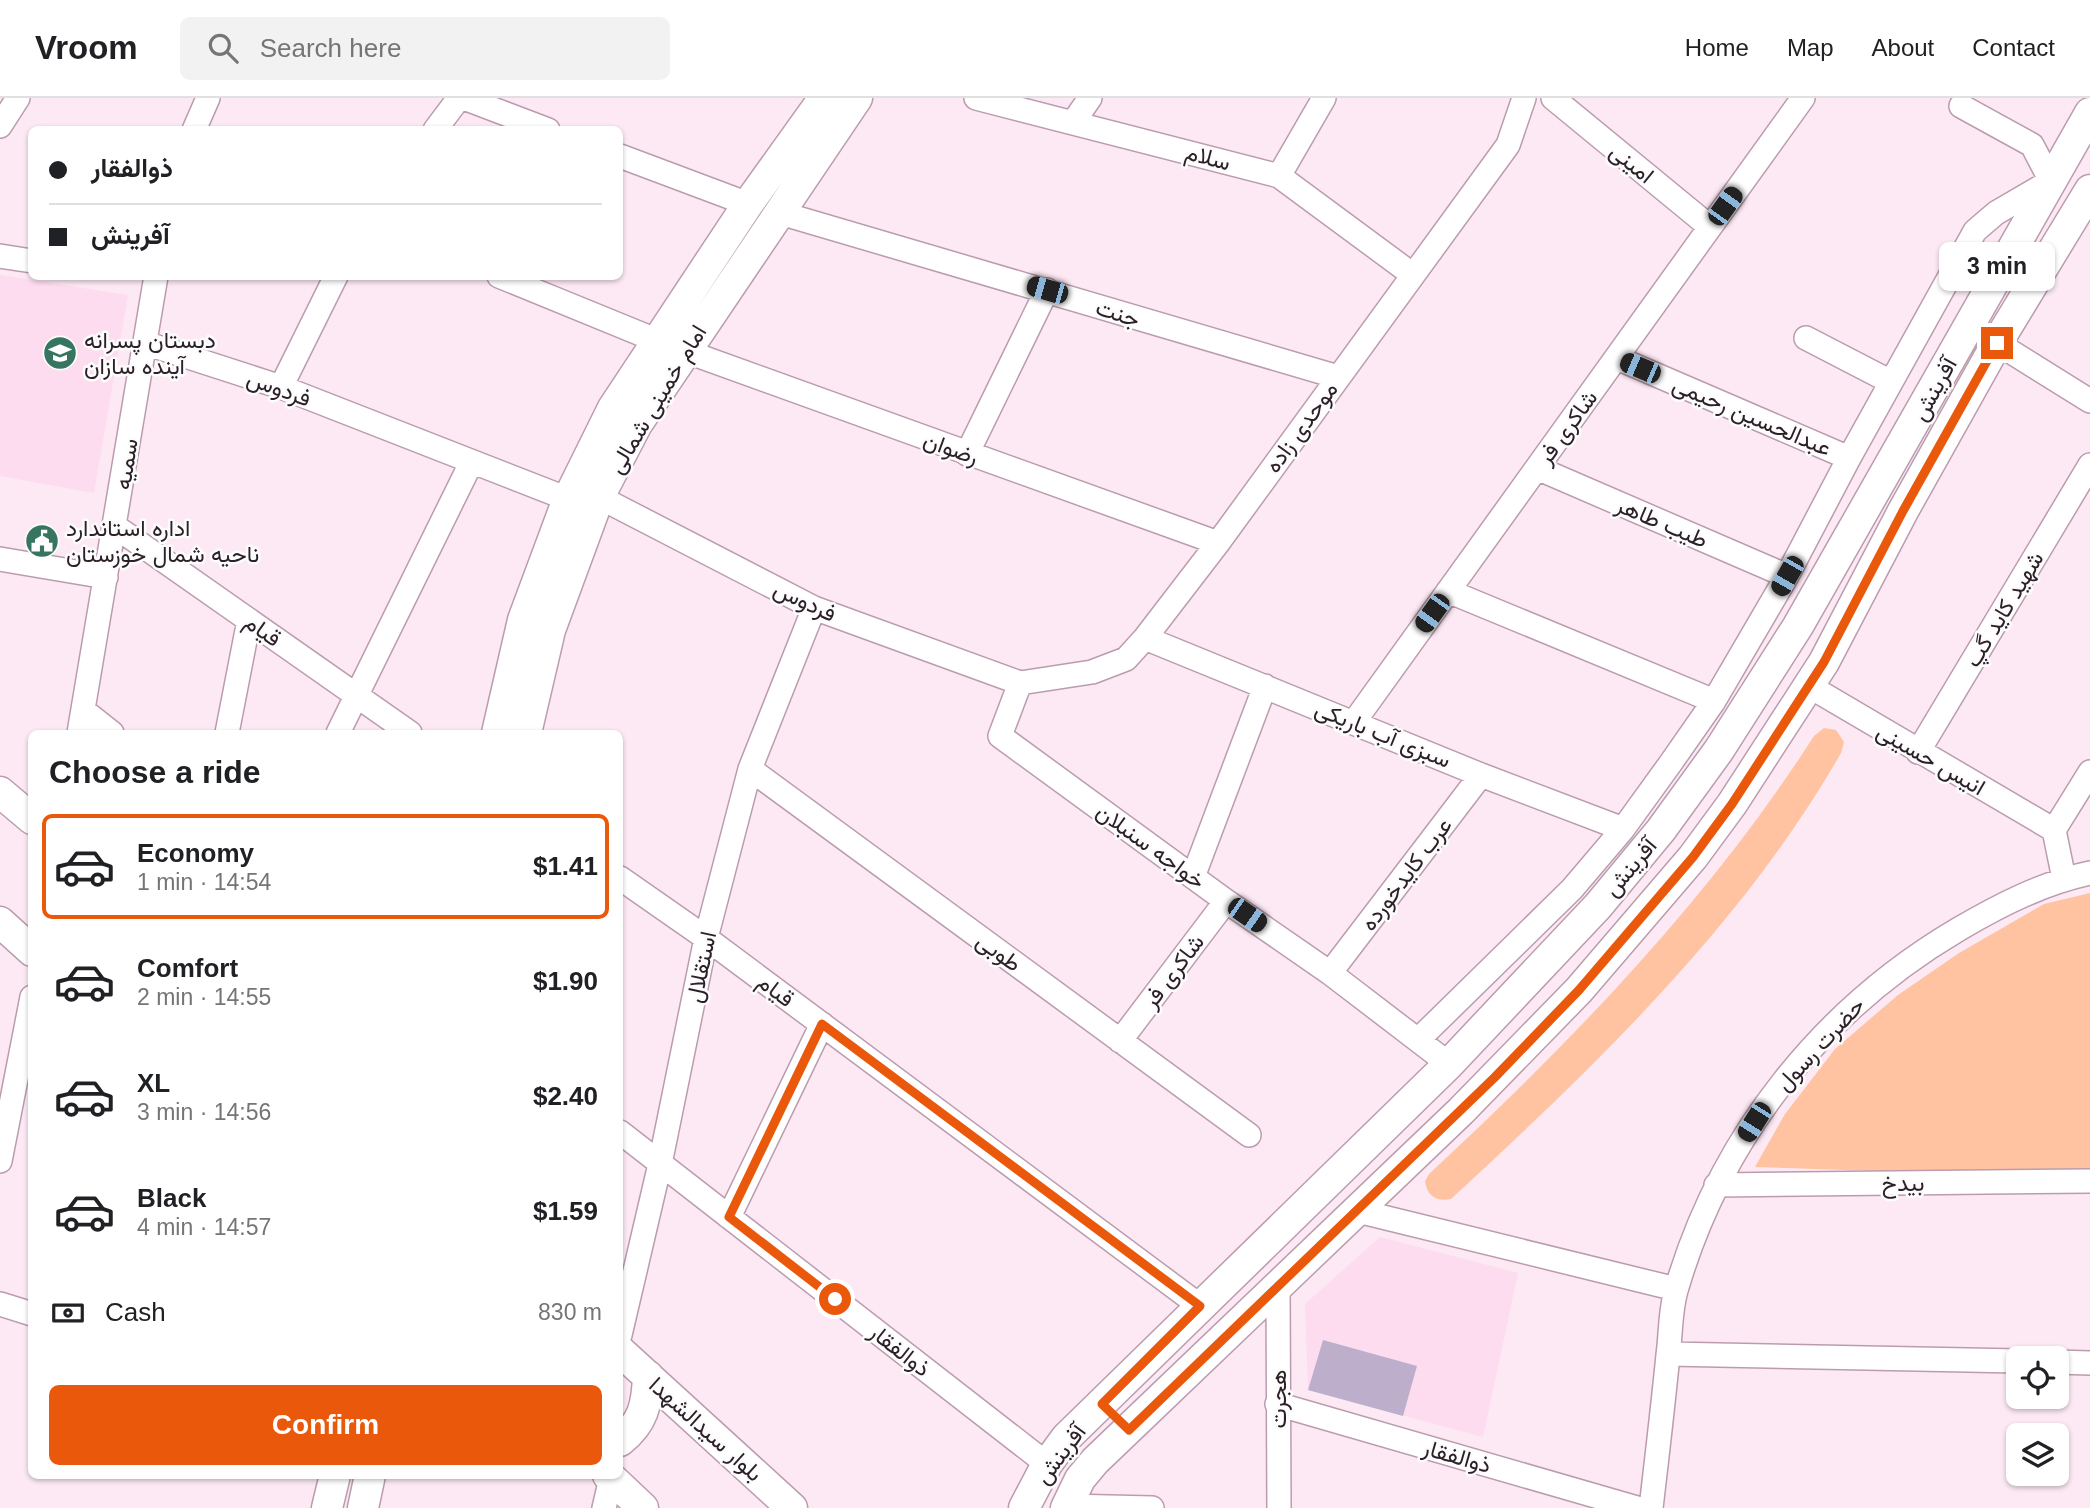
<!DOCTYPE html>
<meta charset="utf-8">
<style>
:root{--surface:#fff;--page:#f2f2f2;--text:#202124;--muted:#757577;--line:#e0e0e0;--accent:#ea580c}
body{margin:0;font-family:Arial,Vazirmatn,sans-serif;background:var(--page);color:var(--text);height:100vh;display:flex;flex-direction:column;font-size:26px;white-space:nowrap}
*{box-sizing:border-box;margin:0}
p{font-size:23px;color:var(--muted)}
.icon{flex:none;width:38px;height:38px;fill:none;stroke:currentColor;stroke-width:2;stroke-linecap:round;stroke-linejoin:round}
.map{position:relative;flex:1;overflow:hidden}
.side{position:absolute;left:28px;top:632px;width:595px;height:749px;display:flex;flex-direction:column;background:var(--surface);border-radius:10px;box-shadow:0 2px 5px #0004}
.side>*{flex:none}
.hud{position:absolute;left:28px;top:28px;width:595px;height:154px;border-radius:10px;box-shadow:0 2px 5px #0004;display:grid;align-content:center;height:154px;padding:0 21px;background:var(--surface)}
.tools{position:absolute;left:2006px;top:1248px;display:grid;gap:14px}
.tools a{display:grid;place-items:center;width:63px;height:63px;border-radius:10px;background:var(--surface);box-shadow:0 2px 5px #0004;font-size:35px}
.end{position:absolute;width:32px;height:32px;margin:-16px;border:9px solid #ea580c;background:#fff;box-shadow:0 0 0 4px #fff}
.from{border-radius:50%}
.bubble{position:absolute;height:49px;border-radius:10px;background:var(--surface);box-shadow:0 2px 5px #0004;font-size:23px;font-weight:800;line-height:49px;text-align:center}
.car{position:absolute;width:21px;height:42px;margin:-21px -10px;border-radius:9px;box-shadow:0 0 5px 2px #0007;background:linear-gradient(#222 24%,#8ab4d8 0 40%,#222 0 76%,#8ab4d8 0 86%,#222 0)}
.hud b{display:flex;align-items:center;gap:24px;height:66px;font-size:26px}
.hud b+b{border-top:2px solid var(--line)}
.hud i{width:18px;height:18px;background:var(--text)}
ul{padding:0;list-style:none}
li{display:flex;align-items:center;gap:21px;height:105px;margin:0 14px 10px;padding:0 7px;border:4px solid transparent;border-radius:10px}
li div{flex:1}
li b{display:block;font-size:26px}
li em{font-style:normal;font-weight:800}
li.current{border-color:var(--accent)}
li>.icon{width:63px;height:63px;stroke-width:1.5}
h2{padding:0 21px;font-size:32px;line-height:84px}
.pay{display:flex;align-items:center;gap:18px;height:77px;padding:0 21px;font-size:26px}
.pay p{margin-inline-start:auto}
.action{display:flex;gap:14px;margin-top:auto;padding:14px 21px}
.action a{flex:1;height:80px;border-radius:10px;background:var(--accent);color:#fff;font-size:28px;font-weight:800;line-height:80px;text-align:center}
header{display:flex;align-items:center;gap:42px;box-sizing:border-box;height:98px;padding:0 35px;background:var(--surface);border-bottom:2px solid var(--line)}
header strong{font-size:33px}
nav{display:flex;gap:38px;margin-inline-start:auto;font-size:24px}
.search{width:490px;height:63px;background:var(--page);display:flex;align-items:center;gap:18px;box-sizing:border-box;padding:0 24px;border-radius:10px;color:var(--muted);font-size:26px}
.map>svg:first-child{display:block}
</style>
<header>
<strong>Vroom</strong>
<div class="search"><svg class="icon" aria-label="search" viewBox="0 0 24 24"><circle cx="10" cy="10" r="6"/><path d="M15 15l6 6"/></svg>Search here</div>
<nav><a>Home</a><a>Map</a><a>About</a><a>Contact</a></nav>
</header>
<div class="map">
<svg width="2090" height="1410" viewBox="0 0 2090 1410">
<rect width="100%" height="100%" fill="#fce9f4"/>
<path fill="#fddcef" d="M0 177 128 197 94 395 0 378Z
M1380 1139 1518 1175 1483 1339 1308 1292 1305 1206Z"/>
<path fill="#ffc3a2" d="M1824 630 1836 632 1844 644 1841 655C1742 828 1596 967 1451 1101 1436 1104 1427 1098 1425 1083L1429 1076C1573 942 1708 803 1814 638Z
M2090 795V1080L1755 1069 1785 1016 1835 951 1898 897 1959 855 2044 806Z"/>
<path fill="#bdaecb" d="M1323 1242 1417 1268 1403 1318 1308 1292Z"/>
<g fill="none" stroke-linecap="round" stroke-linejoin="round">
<g stroke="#bb9caf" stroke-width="26">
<path id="minor" d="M464 0 548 32
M976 0 1279 78 1413 177
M1553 0 1710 129
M1074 23 1090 0
M0 28 18 0
M194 32 208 0
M435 32 459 0
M620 58 748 106
M1279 78 1324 0
M777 114 1338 279
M0 158 32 163
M499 178 658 243
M1806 240 1891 284
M145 245 281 289 568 401
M1997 245 2090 303
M685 253 1218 445
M1617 260 1849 360
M281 289 336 178
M967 356 1047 192
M1537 370 1787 478
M599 399 814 510 1020 585 1092 574 1126 561 1145 540 1218 445 1508 47 1524 0
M116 429 410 635
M0 461 106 479
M1448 493 1714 603
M1145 540 1481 677 1623 731
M1020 585 1000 638 1226 803 1330 875 1449 966
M1809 588 2054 732
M83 612 112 635
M1354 624 1803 0
M79 635 156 178
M227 635 249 522
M338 635 471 365
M1918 654 2090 367
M750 671 1249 1037
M1193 779 1265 588
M620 780 706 840 1200 1208
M2064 781 2054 732 2090 674
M1330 875 1481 677
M1419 941 1572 791 1623 731 1670 666 1714 603 1787 478 1849 360 1975 133 1996 115 2051 83 2032 47 1961 8
M1120 943 1226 803
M620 1034 1047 1366
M0 1063 32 899
M1716 1087 2090 1083
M1358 1113 1676 1191
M729 1119 822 926
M1278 1191 1279 1410
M0 1206 32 1216
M620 1237 660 1066 706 840 750 671 814 510
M1669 1256 2018 1263
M2056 1264 2090 1265
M1277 1306 1637 1410
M1066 1408 1152 1410
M604 1410 611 1380
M1651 1410C1657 1359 1663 1308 1668 1257 1671 1235 1670 1210 1677 1189 1722 1037 1823 911 1959 831 2000 807 2043 785 2090 775"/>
</g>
<g stroke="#bb9caf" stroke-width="33">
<path id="major" d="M497 635 523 522 568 401 613 310 748 106 824 0
M526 635 550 532 599 399 637 326 857 0
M0 694 32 721
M0 824 32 853
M620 1253 792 1410
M620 1343C643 1325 647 1307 648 1278
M608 1377 643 1410
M327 1410 335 1377
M363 1410 370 1377
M1024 1410 1047 1366 1066 1340 1449 966 1598 808 1661 732 1719 652 1798 528 2090 15
M1066 1410 1080 1381 1095 1363 1461 1013 1579 892 1693 759 1732 706 1824 564 1903 413 1997 245 2090 92"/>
</g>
<use href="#minor" stroke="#fff" stroke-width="23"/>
<use href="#major" stroke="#fff" stroke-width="30"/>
</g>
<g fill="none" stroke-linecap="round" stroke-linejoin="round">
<path stroke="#ea580c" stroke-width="9" d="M835 1201 729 1119 822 926 1200 1208 1102 1306 1129 1332 1495 979 1579 892 1693 759 1732 706 1824 564 1903 413 1997 245"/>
</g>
<defs>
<g id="school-disc" transform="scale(1.75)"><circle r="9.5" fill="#377561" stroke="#fcfcfc"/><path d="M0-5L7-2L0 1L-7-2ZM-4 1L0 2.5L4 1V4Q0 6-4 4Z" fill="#fff"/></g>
<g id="civic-disc" transform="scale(1.75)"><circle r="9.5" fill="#377561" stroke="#fcfcfc"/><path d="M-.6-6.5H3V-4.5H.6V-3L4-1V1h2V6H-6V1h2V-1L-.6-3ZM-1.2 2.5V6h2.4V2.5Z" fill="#fff"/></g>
</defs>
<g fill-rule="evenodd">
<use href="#school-disc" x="60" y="255"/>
<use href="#civic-disc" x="42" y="443"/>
</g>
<g text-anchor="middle" stroke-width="5" stroke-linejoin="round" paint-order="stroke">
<g font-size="23" fill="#2c2028" stroke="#fcfcfc">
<text transform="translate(1208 59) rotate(15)" y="8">سلام</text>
<text transform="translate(1632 65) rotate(39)" y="8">امینی</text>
<text transform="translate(1118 215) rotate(18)" y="8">جنت</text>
<text transform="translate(279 290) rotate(20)" y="8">فردوس</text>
<text transform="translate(1934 291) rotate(-61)" y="8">آفرینش</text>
<text transform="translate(657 301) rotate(-59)" y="8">امام خمینی شمالی</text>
<text transform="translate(1752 318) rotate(23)" y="8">عبدالحسین رحیمی</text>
<text transform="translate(1301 329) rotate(-54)" y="8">موحدی زاده</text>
<text transform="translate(1567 329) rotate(-54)" y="8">شاکری فر</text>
<text transform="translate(951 350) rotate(20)" y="8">رضوان</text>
<text transform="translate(126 366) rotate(-81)" y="8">سمیه</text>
<text transform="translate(1662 424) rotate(23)" y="8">طیب طاهر</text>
<text transform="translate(805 503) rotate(25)" y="8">فردوس</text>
<text transform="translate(2004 511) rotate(-59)" y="8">شهید کاید گپ</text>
<text transform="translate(263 532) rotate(35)" y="8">قیام</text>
<text transform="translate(1383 636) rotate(22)" y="8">سبزی آب باریکی</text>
<text transform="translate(1931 661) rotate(30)" y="8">انیس حسینی</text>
<text transform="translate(1151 748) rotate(36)" y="8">خواجه سنبلان</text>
<text transform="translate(1630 769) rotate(-50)" y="8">آفرینش</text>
<text transform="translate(1406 776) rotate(-53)" y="8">عرب کایدخورده</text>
<text transform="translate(999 854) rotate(36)" y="8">طوبی</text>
<text transform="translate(701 869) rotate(-78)" y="8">استقلال</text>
<text transform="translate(1173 873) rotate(-53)" y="8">شاکری فر</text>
<text transform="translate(776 892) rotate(37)" y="8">قیام</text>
<text transform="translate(1820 946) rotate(-47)" y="8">حضرت رسول</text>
<text transform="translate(1903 1085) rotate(-1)" y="8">بیدخ</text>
<text transform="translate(900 1252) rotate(38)" y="8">ذوالفقار</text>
<text transform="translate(1278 1301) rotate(-90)" y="8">هجرت</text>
<text transform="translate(706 1331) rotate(42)" y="8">بلوار سیدالشهدا</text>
<text transform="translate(1060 1356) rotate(-53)" y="8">آفرینش</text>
<text transform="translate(1457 1358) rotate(16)" y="8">ذوالفقار</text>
</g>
<g font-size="23" fill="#2c2028" stroke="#fcfcfc" text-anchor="start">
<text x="84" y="250">دبستان پسرانه<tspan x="84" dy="26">آینده سازان</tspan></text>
<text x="66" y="438">اداره استاندارد<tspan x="66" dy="26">ناحیه شمال خوزستان</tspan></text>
</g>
</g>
</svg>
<div class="tools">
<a><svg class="icon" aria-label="locate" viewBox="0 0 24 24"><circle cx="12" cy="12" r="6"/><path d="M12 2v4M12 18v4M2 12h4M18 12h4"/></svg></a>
<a><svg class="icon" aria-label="layers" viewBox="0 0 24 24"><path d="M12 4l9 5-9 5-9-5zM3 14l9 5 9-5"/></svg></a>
</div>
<i class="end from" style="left:835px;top:1201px"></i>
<i class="end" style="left:1997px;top:245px"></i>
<div class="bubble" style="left:1939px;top:144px;width:116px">3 min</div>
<i class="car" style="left:1725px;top:108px;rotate:36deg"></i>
<i class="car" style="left:1047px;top:192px;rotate:286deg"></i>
<i class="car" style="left:1640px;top:270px;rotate:293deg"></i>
<i class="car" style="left:1787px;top:478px;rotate:210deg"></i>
<i class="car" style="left:1432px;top:515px;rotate:216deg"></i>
<i class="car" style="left:1247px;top:817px;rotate:125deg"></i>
<i class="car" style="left:1754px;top:1024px;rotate:212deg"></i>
<div class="hud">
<b><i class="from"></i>ذوالفقار</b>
<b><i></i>آفرینش</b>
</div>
<section class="side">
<h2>Choose a ride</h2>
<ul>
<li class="current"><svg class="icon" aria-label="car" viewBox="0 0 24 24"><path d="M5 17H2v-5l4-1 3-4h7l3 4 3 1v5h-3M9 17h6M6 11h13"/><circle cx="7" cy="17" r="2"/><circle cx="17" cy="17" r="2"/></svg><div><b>Economy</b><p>1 min · 14:54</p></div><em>$1.41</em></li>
<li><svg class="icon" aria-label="car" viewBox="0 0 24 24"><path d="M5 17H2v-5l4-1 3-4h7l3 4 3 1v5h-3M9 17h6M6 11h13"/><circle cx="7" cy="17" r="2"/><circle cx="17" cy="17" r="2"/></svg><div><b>Comfort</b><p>2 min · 14:55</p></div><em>$1.90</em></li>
<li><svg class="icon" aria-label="car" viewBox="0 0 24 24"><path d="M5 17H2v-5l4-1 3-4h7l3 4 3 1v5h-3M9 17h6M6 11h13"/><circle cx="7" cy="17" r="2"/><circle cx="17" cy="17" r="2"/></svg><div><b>XL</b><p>3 min · 14:56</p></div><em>$2.40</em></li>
<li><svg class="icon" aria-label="car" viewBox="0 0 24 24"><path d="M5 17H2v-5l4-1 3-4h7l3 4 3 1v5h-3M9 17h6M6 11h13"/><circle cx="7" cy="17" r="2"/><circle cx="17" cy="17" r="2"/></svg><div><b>Black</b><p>4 min · 14:57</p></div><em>$1.59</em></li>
</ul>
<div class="pay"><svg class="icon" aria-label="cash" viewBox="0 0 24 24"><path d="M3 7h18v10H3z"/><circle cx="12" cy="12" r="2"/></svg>Cash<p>830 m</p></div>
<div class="action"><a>Confirm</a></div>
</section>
</div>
